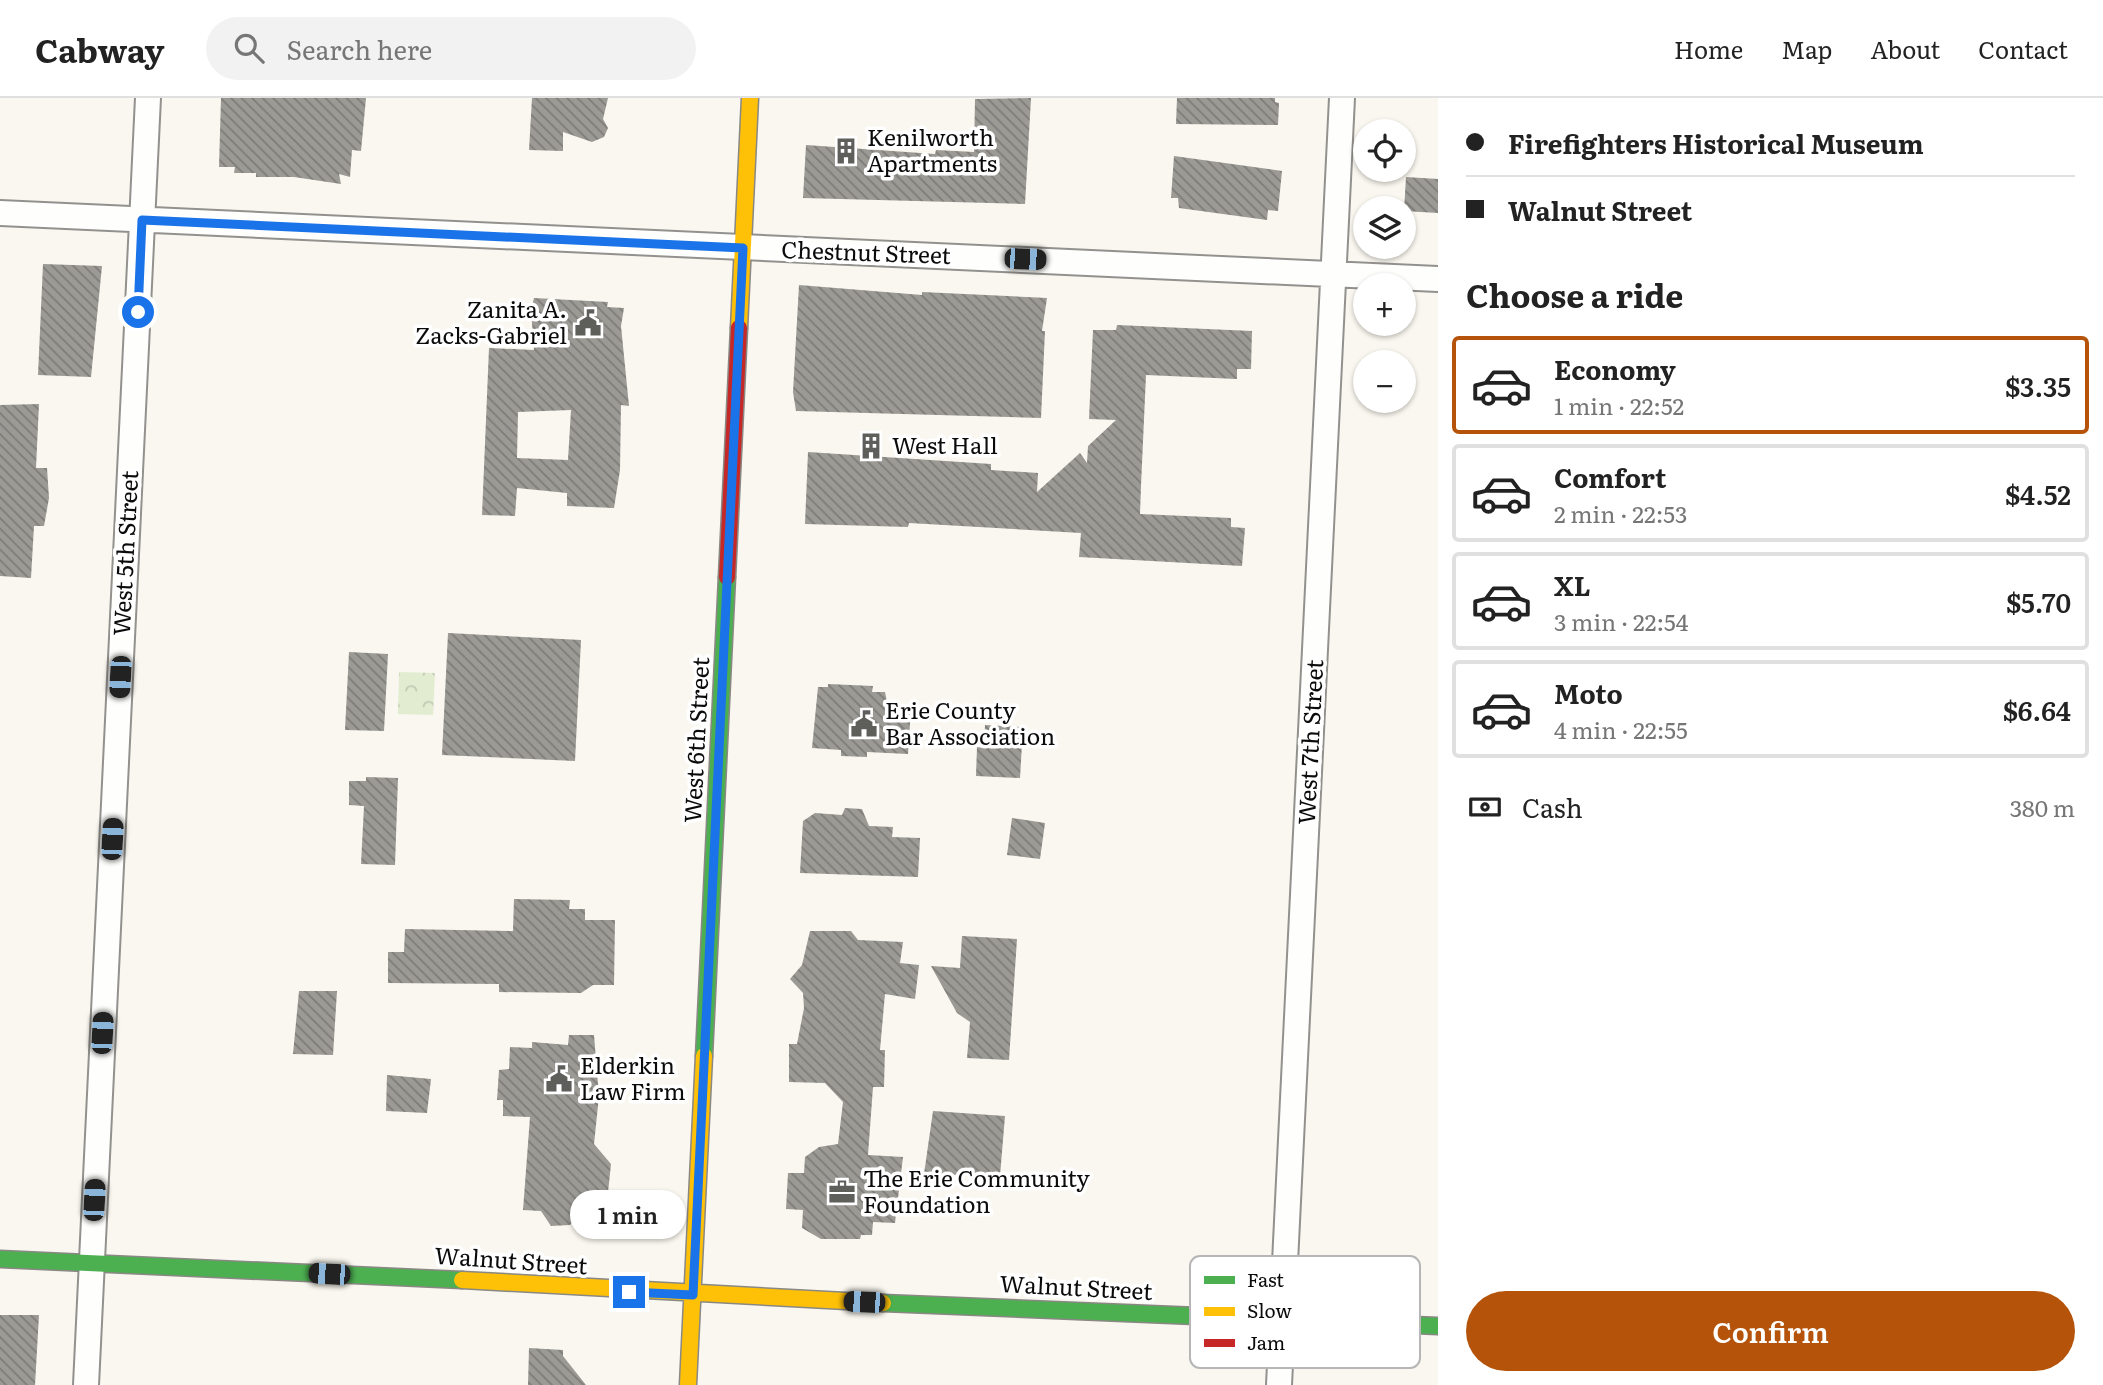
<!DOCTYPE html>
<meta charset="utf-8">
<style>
:root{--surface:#fff;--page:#f2f2f2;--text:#222;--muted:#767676;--line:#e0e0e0;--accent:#b45309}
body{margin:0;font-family:Literata,serif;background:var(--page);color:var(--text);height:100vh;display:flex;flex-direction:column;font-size:26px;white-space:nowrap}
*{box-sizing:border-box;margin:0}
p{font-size:23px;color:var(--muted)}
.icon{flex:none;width:38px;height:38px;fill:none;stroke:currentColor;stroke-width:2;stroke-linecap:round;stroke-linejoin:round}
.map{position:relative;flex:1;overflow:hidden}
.panel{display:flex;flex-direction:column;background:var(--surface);width:665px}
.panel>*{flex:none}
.banner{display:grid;align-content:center;height:154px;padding:0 28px;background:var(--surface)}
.controls{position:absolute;left:1353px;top:21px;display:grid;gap:14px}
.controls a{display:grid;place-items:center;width:63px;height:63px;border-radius:50%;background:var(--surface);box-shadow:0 2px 5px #0004;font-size:35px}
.end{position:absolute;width:32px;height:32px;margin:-16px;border:9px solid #1a73e8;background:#fff;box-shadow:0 0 0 4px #fff}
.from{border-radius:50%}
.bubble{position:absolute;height:49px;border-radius:24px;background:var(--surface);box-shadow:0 2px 5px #0004;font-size:23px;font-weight:600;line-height:49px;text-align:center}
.car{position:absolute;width:21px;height:42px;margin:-21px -10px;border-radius:9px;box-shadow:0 0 5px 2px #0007;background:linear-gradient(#222 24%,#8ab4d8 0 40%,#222 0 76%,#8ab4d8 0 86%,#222 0)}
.banner b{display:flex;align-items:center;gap:24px;height:66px;font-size:26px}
.banner b+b{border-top:2px solid var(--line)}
.banner i{width:18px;height:18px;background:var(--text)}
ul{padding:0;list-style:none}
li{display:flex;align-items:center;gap:21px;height:98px;margin:0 14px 10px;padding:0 14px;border:4px solid var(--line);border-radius:7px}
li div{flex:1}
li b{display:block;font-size:26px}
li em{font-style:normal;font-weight:600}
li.active{border-color:var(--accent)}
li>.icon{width:63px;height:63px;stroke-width:1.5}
h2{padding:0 28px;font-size:32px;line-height:84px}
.pay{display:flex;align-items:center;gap:18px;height:77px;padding:0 28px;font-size:26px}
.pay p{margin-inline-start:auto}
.cta{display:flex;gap:14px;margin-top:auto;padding:14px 28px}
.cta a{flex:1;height:80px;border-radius:42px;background:var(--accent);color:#fff;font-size:28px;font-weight:600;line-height:80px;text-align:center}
header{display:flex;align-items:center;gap:42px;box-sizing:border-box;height:98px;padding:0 35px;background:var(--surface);border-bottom:2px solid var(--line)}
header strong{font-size:33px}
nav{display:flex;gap:38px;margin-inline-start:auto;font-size:24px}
.search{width:490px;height:63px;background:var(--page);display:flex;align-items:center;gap:18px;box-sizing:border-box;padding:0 24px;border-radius:38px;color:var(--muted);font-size:26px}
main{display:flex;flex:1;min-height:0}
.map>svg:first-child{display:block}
</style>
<header>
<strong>Cabway</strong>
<div class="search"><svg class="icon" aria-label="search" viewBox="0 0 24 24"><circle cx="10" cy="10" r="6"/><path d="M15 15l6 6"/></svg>Search here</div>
<nav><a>Home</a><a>Map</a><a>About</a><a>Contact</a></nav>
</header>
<main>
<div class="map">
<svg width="1438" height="1287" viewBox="0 0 1438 1287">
<defs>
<pattern id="park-crowns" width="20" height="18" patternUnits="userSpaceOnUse" patternTransform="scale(1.75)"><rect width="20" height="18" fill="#e2ecd1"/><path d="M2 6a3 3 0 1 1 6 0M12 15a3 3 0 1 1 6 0" fill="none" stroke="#c1c9b2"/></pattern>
<pattern id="building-back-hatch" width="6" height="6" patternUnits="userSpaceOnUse" patternTransform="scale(1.75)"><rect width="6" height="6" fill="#9c9a95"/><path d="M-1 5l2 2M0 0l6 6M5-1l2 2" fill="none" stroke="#7d7c78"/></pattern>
</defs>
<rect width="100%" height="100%" fill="#f9f7ef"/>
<path fill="url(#park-crowns)" d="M399 574 435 575 433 617 398 616Z"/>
<path fill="url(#building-back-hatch)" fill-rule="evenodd" d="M221 0H366L361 53 352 52 350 79 339 76 341 86 294 79H256V75H234L235 69H219Z
M532 0H608L603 21 608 30 604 39 592 44 563 34V53L529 52Z
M1031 0 1025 106 803 100 806 47 935 56 936 52 974 54 975 1Z
M1177 0H1275V4L1279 5 1278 27 1176 26Z
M1174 58 1282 73 1278 113 1268 112 1267 122 1179 110 1178 100H1171Z
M1406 79 1438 81V115L1404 113Z
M43 166 102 168 91 279 38 277Z
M799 187 922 197V194L1047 200 1042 233H1045L1041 320 796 313 793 294Z
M534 200 608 204 607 209 624 210 621 228 629 308 621 307 620 372 614 410 567 408V395L517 390 515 418 482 417 489 250 534 252 531 212ZM571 312 568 362 517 360 518 314Z
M1117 227 1252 233 1251 271H1237V281L1146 277 1141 388 1140 416 1231 420V429L1245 430 1242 468 1079 459 1081 435 909 425 908 429 805 426 808 354 991 366V372L1038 375 1037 394 1080 355 1087 365 1088 348 1116 322 1089 321 1093 232H1116Z
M39 306 36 370H47L49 400 44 428H34L31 480 0 478V307Z
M448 535 581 542 575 663 442 657Z
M349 554 388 556 384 633 345 632Z
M828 586 873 588 872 594H885L888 609 911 610 908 656 867 654V659L841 658V652L812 650 818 589H828Z
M985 627 1023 629 1020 680 976 678 977 649 984 650Z
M366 679 398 680 395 767 361 766 364 708 349 707V683H366Z
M845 710 862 711 869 728 893 729 892 739 920 740 918 779 800 775 803 723 815 715 842 717Z
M1012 720 1045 725 1040 761 1007 757Z
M514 801 570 802 569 811H585V822H615L614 887H593L581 895 499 894V886L388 885V854H404L405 831 513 833Z
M810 833H851L858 842 903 844 900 865 919 867 915 901 885 896 880 952H885L884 989H873L868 1057 903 1059 895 1125 873 1124 872 1137H861L860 1141H821L802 1130 803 1112 786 1111 788 1075H804L805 1059 819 1049 838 1046 843 1004 825 985 789 984V946H797L804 910 803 895 790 881 802 867Z
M962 838 1017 841 1009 962 967 960 970 924 957 915 931 868 960 870Z
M299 893H337L333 957 293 956Z
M569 937H594L599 998 594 1046 611 1066 607 1104 601 1119 576 1120 570 1127 551 1128 541 1113 523 1112 530 1019 503 1018V1002H497L499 972 509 971 510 949 532 950V944L568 947Z
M387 977 431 981 427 1015 386 1013Z
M933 1013 1005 1018 1000 1078 924 1076Z
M0 1217H39L35 1287H0Z
M529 1250 563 1252V1258L586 1287H528Z"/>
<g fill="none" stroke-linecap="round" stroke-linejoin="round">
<g stroke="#92918e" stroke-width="28">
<path id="street" d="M0 115 1438 181
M86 1287 148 0
M1279 1287 1342 0"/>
</g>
<g stroke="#898884" stroke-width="19">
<path id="fast" d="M704 958 727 479
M0 1161 462 1182
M883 1205 1438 1228"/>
</g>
<g stroke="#898884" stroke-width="19">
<path id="slow" d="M739 230 750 0
M462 1182 883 1205
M688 1287 704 958"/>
</g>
<g stroke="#898884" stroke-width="19">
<path id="jam" d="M727 479 739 230"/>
</g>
<use href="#street" stroke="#fefefd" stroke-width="24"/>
<use href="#fast" stroke="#4caf50" stroke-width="16"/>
<use href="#slow" stroke="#ffc107" stroke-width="16"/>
<use href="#jam" stroke="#c62828" stroke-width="16"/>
</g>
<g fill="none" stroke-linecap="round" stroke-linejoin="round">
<path stroke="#1a73e8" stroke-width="9" d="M138 214 142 122 743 150 693 1197 629 1194"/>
</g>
<defs>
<g id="building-bare" transform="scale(2.1)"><path d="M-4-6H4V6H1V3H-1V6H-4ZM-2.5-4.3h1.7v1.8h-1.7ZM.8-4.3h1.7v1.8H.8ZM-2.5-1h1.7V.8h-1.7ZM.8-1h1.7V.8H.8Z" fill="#5e5e5b" stroke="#fff" stroke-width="2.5" paint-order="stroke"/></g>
<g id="civic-bare" transform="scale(2.1)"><path d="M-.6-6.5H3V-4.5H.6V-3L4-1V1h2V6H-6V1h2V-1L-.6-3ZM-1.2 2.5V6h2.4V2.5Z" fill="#5e5e5b" stroke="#fff" stroke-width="2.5" paint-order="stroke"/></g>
<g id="office-bare" transform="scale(2.1)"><path d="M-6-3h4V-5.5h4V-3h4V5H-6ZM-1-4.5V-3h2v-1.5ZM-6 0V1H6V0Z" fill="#5e5e5b" stroke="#fff" stroke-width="2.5" paint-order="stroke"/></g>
</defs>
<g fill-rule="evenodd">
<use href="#building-bare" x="846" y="53"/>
<use href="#civic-bare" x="588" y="225"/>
<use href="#building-bare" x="871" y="348"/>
<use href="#civic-bare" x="864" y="626"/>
<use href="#civic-bare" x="559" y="981"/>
<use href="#office-bare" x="842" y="1094"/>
</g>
<g text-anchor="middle" stroke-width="7" stroke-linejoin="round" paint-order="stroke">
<g font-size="23" fill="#0b0b0b" stroke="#fff" text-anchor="start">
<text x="867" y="48">Kenilworth<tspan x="867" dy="26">Apartments</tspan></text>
<text x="567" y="220" text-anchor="end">Zanita A.<tspan x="567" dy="26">Zacks-Gabriel</tspan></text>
<text x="892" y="356">West Hall</text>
<text x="885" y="621">Erie County<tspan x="885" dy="26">Bar Association</tspan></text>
<text x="580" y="976">Elderkin<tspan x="580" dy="26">Law Firm</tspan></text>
<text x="863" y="1089">The Erie Community<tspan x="863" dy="26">Foundation</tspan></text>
</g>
<g font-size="23" fill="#0b0b0b" stroke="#fff">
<text transform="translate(866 155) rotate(2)" y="8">Chestnut Street</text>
<text transform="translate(126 455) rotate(-87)" y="8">West 5th Street</text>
<text transform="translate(697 642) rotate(-87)" y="8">West 6th Street</text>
<text transform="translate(1311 644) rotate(-87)" y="8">West 7th Street</text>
<text transform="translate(511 1163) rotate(4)" y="8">Walnut Street</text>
<text transform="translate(1076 1190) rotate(3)" y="8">Walnut Street</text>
</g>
</g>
<rect x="1190" y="1158" width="230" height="112" rx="10" fill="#fff" stroke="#b6b6b6" stroke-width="2"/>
<rect x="1204" y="1178" width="31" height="8" fill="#4caf50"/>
<rect x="1204" y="1209" width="31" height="9" fill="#ffc107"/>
<rect x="1204" y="1241" width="31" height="8" fill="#c62828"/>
<g font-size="19" fill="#0b0b0b">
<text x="1247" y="1189">Fast</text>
<text x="1247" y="1220">Slow</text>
<text x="1247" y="1252">Jam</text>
</g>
</svg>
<div class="controls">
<a><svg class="icon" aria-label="locate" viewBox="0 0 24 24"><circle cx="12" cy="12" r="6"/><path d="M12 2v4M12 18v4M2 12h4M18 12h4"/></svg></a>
<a><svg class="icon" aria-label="layers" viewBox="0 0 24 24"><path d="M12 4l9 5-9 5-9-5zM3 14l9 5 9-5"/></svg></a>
<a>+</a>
<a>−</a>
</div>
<i class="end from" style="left:138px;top:214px"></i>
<i class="end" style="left:629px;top:1194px"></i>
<div class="bubble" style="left:570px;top:1092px;width:116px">1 min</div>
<i class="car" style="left:1025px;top:161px;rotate:92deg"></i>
<i class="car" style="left:120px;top:579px;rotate:183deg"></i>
<i class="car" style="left:112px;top:741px;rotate:3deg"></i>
<i class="car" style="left:102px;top:935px;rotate:3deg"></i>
<i class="car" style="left:94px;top:1102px;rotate:3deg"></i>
<i class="car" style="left:329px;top:1176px;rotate:273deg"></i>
<i class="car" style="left:864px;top:1204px;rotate:272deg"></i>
</div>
<section class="panel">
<div class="banner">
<b><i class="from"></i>Firefighters Historical Museum</b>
<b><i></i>Walnut Street</b>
</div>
<h2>Choose a ride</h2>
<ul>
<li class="active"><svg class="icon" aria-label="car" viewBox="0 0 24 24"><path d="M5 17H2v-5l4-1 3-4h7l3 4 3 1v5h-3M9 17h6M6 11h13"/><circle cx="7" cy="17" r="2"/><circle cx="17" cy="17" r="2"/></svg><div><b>Economy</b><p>1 min · 22:52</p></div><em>$3.35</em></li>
<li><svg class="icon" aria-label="car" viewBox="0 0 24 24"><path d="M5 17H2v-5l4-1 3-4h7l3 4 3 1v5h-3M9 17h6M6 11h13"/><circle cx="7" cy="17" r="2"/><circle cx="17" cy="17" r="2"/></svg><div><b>Comfort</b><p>2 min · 22:53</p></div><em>$4.52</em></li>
<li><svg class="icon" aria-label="car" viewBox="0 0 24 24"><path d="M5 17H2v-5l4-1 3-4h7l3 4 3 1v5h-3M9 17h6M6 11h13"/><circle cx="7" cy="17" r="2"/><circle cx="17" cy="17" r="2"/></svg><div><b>XL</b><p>3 min · 22:54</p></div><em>$5.70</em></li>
<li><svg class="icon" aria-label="car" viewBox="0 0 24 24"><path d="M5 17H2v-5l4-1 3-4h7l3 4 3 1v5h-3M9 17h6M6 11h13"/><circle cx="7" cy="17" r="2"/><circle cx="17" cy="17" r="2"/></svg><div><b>Moto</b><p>4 min · 22:55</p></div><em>$6.64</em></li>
</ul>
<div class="pay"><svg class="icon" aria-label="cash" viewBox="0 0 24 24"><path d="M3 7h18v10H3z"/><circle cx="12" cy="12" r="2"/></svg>Cash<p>380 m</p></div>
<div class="cta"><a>Confirm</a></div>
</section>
</main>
